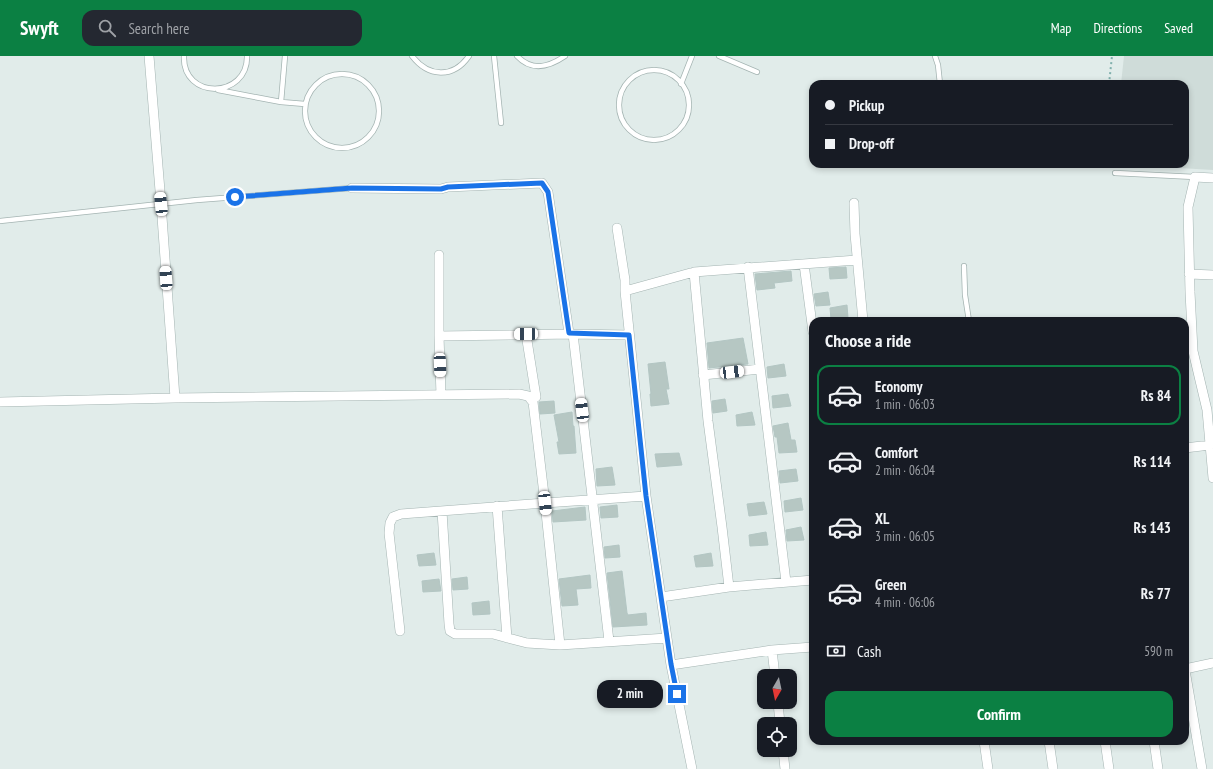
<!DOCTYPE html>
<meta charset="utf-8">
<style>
:root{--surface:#171b24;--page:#242831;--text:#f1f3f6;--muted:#9ea1a6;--line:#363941;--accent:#0b8043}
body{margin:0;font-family:"PT Sans Narrow",sans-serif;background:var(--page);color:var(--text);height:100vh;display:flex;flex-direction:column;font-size:15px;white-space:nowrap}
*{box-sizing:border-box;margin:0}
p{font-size:13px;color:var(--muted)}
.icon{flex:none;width:22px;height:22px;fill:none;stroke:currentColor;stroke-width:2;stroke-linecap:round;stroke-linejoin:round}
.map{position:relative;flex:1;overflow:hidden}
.sheet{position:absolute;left:809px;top:261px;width:380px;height:428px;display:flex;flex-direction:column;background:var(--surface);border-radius:12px;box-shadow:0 2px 6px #0003}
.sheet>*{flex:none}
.top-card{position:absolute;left:809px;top:24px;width:380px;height:88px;border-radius:12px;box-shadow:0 2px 6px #0003;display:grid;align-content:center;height:88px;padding:0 16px;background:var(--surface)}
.needle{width:26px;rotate:189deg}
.fabs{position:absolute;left:757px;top:613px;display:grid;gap:8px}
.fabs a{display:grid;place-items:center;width:40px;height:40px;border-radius:8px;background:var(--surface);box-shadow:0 2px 6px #0003;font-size:20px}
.end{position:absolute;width:18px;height:18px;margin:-9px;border:5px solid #1a73e8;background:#fff;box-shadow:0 0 0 2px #fff}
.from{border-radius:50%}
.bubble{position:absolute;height:28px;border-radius:12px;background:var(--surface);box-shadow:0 2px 6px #0003;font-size:13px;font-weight:800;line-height:28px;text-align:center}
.car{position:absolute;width:12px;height:24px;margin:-12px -6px;border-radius:5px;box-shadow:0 0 3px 1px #0007;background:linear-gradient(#fff 24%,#345 0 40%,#fff 0 76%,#345 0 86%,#fff 0)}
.top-card b{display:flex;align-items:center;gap:14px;height:38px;font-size:15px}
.top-card b+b{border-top:1px solid var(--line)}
.top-card i{width:10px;height:10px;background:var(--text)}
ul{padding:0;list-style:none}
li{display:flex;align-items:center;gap:12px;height:60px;margin:0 8px 6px;padding:0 8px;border:2px solid transparent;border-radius:12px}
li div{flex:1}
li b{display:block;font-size:15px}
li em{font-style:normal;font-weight:800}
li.current{border-color:var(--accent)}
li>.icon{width:36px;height:36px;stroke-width:1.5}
h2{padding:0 16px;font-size:18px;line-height:48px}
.pay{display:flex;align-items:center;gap:10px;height:44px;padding:0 16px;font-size:15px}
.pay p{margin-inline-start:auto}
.cta{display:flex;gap:8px;margin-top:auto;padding:8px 16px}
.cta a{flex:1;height:46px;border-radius:12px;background:var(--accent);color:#fff;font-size:16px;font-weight:800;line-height:46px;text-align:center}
header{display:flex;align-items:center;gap:24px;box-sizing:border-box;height:56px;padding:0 20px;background:var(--accent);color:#fff}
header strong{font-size:19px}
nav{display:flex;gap:22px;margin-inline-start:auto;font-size:14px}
.search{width:280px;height:36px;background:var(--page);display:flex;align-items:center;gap:10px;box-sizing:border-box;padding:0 14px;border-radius:12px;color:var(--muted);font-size:15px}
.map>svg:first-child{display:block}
</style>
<header>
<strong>Swyft</strong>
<div class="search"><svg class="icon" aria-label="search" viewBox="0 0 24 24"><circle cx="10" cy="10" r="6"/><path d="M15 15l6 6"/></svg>Search here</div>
<nav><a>Map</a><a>Directions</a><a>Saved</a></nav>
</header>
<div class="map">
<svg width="1213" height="713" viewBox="0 0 1213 713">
<rect width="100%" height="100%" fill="#e1ecea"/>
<path fill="#cfdcd9" d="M1124 0H1213V114L1113 108H1185V28H1121Z"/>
<path fill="#b6c7c3" stroke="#b3c6c3" d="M846 211 847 222 830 223 829 212Z
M791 215 792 225 774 227 775 232 757 234 755 218Z
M828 236 830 249 816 250 814 238Z
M847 249 848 262 831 263 830 252Z
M743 282 748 308 709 312 707 287Z
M665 306 669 333H666L669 348 651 350 650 338H651L648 308Z
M784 308 786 320 768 322 767 311Z
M788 338 791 350 773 352 772 340Z
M725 343 727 355 713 357 712 345Z
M554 345 555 357 540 358 539 346Z
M572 356 573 370H574L576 397 559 398 557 386H559L554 359Z
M752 356 755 369 737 370 736 359Z
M788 367 791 384H795L797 396 779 397 777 381H775L773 370Z
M679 397 682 409 657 411 655 398Z
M612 411 615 429 597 430 596 413Z
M796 413 798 425 780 427 779 415Z
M801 442 803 454 785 456 784 445Z
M764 446 767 458 749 460 747 448Z
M617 449 618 461 601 462 600 451Z
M585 451 586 464 553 466 552 455Z
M801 471 804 484 787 485 786 474Z
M766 476 768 489 750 490 749 479Z
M619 489 620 501 605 502 604 491Z
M434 497 436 509 419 510 417 499Z
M711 497 713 510 696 511 694 500Z
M622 515 627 557 628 559 646 557 647 569 613 571 607 517Z
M590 519 591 532 576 533 578 549 562 550 559 523Z
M467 521 468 533 453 534 452 523Z
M439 523 441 535 423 536 422 525Z
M489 545 490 558 473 559 472 547Z"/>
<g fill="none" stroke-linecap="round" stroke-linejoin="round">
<g stroke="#a4b4b2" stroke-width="6">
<path id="service" d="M184 0C182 44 248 43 247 0
M412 0C428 21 453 23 469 0
M494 0 501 67
M517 0C532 16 549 11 565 0
M719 0 757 16
M935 0 938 9 940 28
M619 49a35 35 0 1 1 70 0a35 35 0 1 1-70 0Z
M305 55a37 37 0 1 1 74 0a37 37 0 1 1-74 0Z
M681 28 692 0
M218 34 281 46 305 48
M281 46 285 0
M1115 117 1195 121
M0 165 197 144 352 132
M964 210 965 239 969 265"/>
</g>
<g stroke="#a4b4b2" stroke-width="10">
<path id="minor" d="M149 0 161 147 175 342 519 338 528 340 533 346 545 447 646 440 671 609 692 713
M1213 122 1195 121 1188 151 1190 236 1193 295 1207 354 1213 422
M352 132 441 133 448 131 542 127 548 136 569 277 573 278 609 585
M854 147 855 178 863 265
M617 172 625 224V235
M439 199V280L441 339
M804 208 813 276
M748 211 786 526
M694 216 708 365 722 471 729 531
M1189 218 1213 219
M526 278 536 341
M439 280 573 278 629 279
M703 319 760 313
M0 346 175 342
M1185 392 1210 389
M646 440 625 235 694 216 857 204
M497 450 507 582
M442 455 449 568 450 575 455 578H493L527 587 560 589 667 582
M661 541 729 531 813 524
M400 575 389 477 390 467 393 461 401 458 545 447 560 589
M772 594 775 620
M671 609 772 594 813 591
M1185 613 1213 607
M1185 614 1202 713
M778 646 780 668
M984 685 988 713
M1049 685 1053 713
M1105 685 1109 713
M1154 685 1158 713
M783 694 785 713"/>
</g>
<path stroke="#80b0ad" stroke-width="2" stroke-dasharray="2 3" stroke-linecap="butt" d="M1109 28 1112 0"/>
<use href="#service" stroke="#fff" stroke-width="4.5"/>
<use href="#minor" stroke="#fff" stroke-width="9"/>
</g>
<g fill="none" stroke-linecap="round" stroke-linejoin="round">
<path stroke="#1a73e8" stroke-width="5" d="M235 141 352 132 441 133 448 131 542 127 548 136 569 277 629 279 646 440 671 608 677 638"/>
</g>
</svg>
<div class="fabs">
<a><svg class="needle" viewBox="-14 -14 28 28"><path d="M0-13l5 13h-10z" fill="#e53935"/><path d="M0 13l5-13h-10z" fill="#9ea1a6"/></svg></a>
<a><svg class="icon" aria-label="locate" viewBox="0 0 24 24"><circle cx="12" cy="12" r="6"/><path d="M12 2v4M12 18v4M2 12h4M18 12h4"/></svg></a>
</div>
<i class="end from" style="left:235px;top:141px"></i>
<i class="end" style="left:677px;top:638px"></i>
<div class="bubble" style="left:597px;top:624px;width:66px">2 min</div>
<i class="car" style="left:161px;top:148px;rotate:354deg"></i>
<i class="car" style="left:166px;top:222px;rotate:356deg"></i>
<i class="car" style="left:526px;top:278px;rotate:269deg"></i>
<i class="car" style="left:440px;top:309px;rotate:178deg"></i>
<i class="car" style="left:732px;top:316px;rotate:83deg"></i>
<i class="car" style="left:582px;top:354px;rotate:353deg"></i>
<i class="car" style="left:545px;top:447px;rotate:174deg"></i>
<div class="top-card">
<b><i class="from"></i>Pickup</b>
<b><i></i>Drop-off</b>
</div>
<section class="sheet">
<h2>Choose a ride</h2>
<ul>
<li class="current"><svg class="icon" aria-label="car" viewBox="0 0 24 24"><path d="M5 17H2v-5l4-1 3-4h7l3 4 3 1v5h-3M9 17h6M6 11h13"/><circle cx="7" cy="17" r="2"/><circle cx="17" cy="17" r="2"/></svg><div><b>Economy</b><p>1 min · 06:03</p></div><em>Rs 84</em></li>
<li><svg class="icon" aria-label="car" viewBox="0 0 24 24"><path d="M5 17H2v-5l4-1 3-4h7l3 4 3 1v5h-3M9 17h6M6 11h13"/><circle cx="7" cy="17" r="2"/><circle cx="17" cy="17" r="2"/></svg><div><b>Comfort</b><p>2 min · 06:04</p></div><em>Rs 114</em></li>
<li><svg class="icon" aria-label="car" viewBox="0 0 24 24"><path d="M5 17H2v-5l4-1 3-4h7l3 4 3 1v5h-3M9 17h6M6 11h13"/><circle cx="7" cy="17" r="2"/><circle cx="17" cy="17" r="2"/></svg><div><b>XL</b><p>3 min · 06:05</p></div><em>Rs 143</em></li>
<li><svg class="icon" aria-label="car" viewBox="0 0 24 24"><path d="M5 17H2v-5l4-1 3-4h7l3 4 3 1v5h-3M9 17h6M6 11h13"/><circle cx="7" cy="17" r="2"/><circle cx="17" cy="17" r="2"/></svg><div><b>Green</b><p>4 min · 06:06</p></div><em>Rs 77</em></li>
</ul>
<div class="pay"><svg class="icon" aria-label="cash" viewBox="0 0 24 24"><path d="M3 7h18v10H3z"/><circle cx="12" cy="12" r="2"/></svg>Cash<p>590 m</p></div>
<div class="cta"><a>Confirm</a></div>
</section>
</div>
